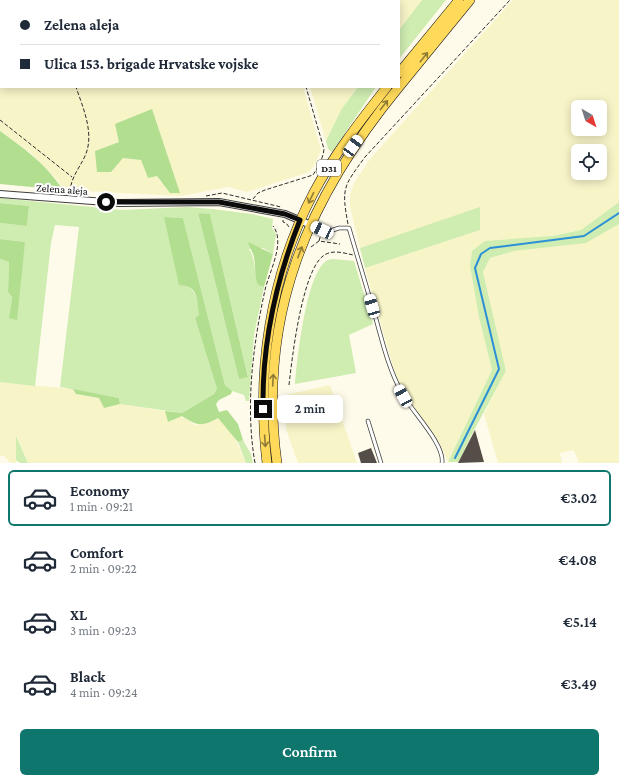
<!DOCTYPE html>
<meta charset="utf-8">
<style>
:root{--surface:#fff;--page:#f6f6f7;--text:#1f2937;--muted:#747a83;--line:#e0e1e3;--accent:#0f766e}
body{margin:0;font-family:"Crimson Pro",serif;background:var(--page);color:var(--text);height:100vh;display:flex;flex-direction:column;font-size:15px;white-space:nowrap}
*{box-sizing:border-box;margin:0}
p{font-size:13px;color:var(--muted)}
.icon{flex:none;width:22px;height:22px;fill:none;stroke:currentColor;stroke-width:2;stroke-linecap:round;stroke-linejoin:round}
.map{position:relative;height:463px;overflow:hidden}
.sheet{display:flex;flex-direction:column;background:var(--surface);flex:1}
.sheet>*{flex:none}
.guide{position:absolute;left:0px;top:0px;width:400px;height:88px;box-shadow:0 2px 10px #0003;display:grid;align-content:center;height:88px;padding:0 20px;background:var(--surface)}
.needle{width:26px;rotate:141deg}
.controls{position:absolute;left:571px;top:100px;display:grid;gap:8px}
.controls a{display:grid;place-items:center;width:36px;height:36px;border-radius:6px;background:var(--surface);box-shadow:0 2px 10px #0003;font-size:20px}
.end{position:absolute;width:18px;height:18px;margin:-9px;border:5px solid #0b0b0b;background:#fff;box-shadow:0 0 0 2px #fff}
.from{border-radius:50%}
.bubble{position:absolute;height:28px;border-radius:6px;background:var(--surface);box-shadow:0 2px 10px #0003;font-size:13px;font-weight:600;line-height:28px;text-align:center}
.car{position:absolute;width:12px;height:24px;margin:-12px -6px;border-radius:5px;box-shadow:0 0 3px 1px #0007;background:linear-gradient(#fff 24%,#345 0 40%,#fff 0 76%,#345 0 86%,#fff 0)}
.guide b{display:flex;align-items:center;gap:14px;height:38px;font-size:15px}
.guide b+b{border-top:1px solid var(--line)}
.guide i{width:10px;height:10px;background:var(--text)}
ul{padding:7px 0 0;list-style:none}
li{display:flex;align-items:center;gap:12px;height:56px;margin:0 8px 6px;padding:0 12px;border:2px solid transparent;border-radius:6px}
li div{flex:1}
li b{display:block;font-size:15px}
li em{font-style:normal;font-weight:600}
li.current{border-color:var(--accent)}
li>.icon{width:36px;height:36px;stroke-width:1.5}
.cta{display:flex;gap:8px;margin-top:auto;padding:8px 20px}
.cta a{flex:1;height:46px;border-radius:6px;background:var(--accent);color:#fff;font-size:16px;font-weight:600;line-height:46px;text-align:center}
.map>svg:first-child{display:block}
</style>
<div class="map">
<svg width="619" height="463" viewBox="0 0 619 463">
<rect width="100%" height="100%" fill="#fffbea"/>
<path fill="#f7f4c8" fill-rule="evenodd" d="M0 0H266L1 1V87H303L321 150 315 164 309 172 247 192 228 187 181 196 63 190 58 181 31 153 0 131ZM152 109 162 184 157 176 148 178 141 160 123 158 111 172 95 151 119 142Z
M281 0H422L399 30V1Z
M513 0H619V202L581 230 472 251 470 266 479 317 492 370 448 462 440 444 404 393 396 377 365 268 480 230V208L360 248 350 207V195L354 183 370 159ZM578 107H600V129H578ZM578 151H600V173H578Z
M310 87H358L341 110 326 141Z
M619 224V463H579L574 450 560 453 562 463H498L484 414 506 371 483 272 490 258 514 251 585 243Z
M0 382 73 389 76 394 99 398 104 408 120 404 165 411 168 422 182 416 195 425 208 423 218 418 234 436 246 463H28L17 437 16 463H10L4 456H0Z
M330 385 357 463H298L286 429V395Z"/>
<path fill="#cfecb1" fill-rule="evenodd" d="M422 0H446L399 59V30Z
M358 87H376L332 152 328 149 326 141 341 110Z
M0 198 122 210 188 207 212 209 252 214 273 219 272 228 276 234 273 254 263 248 249 249C256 259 254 273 258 285L264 287 254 335 249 401H246L244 395 232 391 225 385 183 218 164 217 187 285C198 294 198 303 199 315L195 318 217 389 214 394 182 413 120 404 119 398 60 387 79 227 55 225 51 243 35 386 0 382V259L9 262 8 292 12 297 9 318 25 242 0 239V223L27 226 29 206 0 203ZM198 213 210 214 248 376 239 379Z
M619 202V224L586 243 514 251 490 258 483 272 506 371 471 436 459 462H448L492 370 479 317 470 266 472 251 485 241 552 236 581 230Z
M480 207V230L365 268 360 248Z
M334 259 354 261 373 324 349 335 356 373 295 384C297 361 306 270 328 260 330 259 332 259 334 259Z
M16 436 28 463H20L16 460Z
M243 440 251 454 253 463H246L238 442Z"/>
<path fill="#b1de8f" d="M152 109 180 193H170L157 176 148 178 141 160 123 158 111 172H97L95 151 119 142 115 124Z
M0 131C24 148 47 165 63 190L0 184Z
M0 203 29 206 27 226 0 223Z
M198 213 210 214 248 377 239 379Z
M164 217 183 218 225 385 232 391 231 394 219 400 216 404 219 412 227 410 238 424 243 440 238 442 218 418C202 427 197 426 182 416L168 422 165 411 182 413 214 394 217 389 195 318 199 315C197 299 198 285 179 285Z
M0 239 25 242 17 320 9 318 12 297 8 292 9 262 0 259Z
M248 242 273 254 264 287 258 285C254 276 256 266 254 257 253 252 249 247 248 242Z
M73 389 119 398 120 404 104 408 99 398 76 394Z"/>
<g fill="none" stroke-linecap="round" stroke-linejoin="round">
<path stroke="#2c90d7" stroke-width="2" d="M455 458 499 369 475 268 481 254 490 248 584 236 619 213"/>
</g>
<path fill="#554d47" d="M475 430 484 462 458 463Z
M371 448 377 463H361L358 453Z"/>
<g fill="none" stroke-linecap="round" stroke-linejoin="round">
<g stroke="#3e3e3e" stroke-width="4.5">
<path id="service" d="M313 226 327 232 339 228H349C358 258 367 288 376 319 383 344 389 370 402 393 411 411 445 444 442 463
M368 421 381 463"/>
</g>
<g stroke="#3e3e3e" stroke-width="8">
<path id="minor" d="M0 194 119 203 219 202 285 214 311 225"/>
</g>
<g stroke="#1c1c1c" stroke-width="10">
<path id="primary" d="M399 73 459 0
M399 87 470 0
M267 463C256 372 270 276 313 194 333 156 360 121 387 87
M277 463C257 316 307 199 399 87"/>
</g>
<path stroke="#2d2d2d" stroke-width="1" stroke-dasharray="4 2" stroke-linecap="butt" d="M0 120 72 177
M70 192C71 177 79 169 85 156 95 134 83 108 76 87
M206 196 222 193 281 207
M253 199 258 193 265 190 313 175C318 167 323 159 324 149L306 87
M283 220V222L286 223 289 227
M348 224C341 187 344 186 365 157L510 0
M319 241 321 234
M311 247 319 241 340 244
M289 385C292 358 302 272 323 256 332 249 344 253 353 255
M255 463C245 406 253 345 265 290 269 272 286 242 273 226"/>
<use href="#service" stroke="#fff" stroke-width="3"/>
<use href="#minor" stroke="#fff" stroke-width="6"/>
<use href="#primary" stroke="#ffd95a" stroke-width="9"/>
</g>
<defs><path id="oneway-shaft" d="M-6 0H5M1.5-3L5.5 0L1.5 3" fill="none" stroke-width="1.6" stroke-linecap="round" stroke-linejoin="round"/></defs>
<g stroke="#917c36">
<use href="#oneway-shaft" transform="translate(424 57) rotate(-51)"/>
<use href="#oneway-shaft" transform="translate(384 105) rotate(-52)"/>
<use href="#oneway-shaft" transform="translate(311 198) rotate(116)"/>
<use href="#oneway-shaft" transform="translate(300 252) rotate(-69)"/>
<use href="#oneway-shaft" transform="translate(273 380) rotate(-87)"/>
<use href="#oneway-shaft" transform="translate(265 441) rotate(86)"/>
</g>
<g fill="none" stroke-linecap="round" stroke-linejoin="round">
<path stroke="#0b0b0b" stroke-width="5" d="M106 202H219L285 214 300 220C276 280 262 345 263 409"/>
</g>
<g text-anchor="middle" stroke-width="4" stroke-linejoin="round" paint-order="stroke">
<rect fill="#fff" stroke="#545454" stroke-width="1" x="317" y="160" width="24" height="16" rx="3"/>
<g font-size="10" font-weight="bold" fill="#0b0b0b">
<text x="329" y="172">D31</text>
</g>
<g font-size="11" fill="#0b0b0b" stroke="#fff">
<text transform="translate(62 189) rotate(4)" y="4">Zelena aleja</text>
</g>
</g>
</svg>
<div class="controls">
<a><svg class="needle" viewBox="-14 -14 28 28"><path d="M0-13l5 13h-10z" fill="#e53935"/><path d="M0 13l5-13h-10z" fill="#747a83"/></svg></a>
<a><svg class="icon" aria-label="locate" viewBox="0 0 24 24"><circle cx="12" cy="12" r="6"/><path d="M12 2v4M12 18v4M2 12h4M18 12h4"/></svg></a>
</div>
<i class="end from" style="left:106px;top:202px"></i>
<i class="end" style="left:263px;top:409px"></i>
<div class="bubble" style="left:277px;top:395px;width:66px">2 min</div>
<i class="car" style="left:353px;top:146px;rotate:36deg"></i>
<i class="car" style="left:322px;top:230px;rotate:295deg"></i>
<i class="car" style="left:372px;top:306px;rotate:344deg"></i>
<i class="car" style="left:403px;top:396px;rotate:331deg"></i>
<div class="guide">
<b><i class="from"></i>Zelena aleja</b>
<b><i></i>Ulica 153. brigade Hrvatske vojske</b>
</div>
</div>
<section class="sheet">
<ul>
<li class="current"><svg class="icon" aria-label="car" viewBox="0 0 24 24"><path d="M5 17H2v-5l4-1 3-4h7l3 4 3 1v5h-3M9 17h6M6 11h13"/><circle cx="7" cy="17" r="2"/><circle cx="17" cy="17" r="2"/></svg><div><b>Economy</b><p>1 min · 09:21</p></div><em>€3.02</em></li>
<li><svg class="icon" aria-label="car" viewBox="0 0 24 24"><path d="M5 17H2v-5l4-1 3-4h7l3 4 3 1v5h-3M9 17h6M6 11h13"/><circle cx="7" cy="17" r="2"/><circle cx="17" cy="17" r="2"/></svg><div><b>Comfort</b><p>2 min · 09:22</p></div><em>€4.08</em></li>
<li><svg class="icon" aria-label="car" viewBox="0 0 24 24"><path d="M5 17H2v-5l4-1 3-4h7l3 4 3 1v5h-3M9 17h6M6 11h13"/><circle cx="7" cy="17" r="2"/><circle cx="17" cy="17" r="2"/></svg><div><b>XL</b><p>3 min · 09:23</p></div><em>€5.14</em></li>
<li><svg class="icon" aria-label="car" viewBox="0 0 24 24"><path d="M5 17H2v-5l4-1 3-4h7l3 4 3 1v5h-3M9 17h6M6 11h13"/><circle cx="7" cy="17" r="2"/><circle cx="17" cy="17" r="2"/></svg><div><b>Black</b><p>4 min · 09:24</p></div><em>€3.49</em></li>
</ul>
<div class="cta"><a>Confirm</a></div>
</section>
